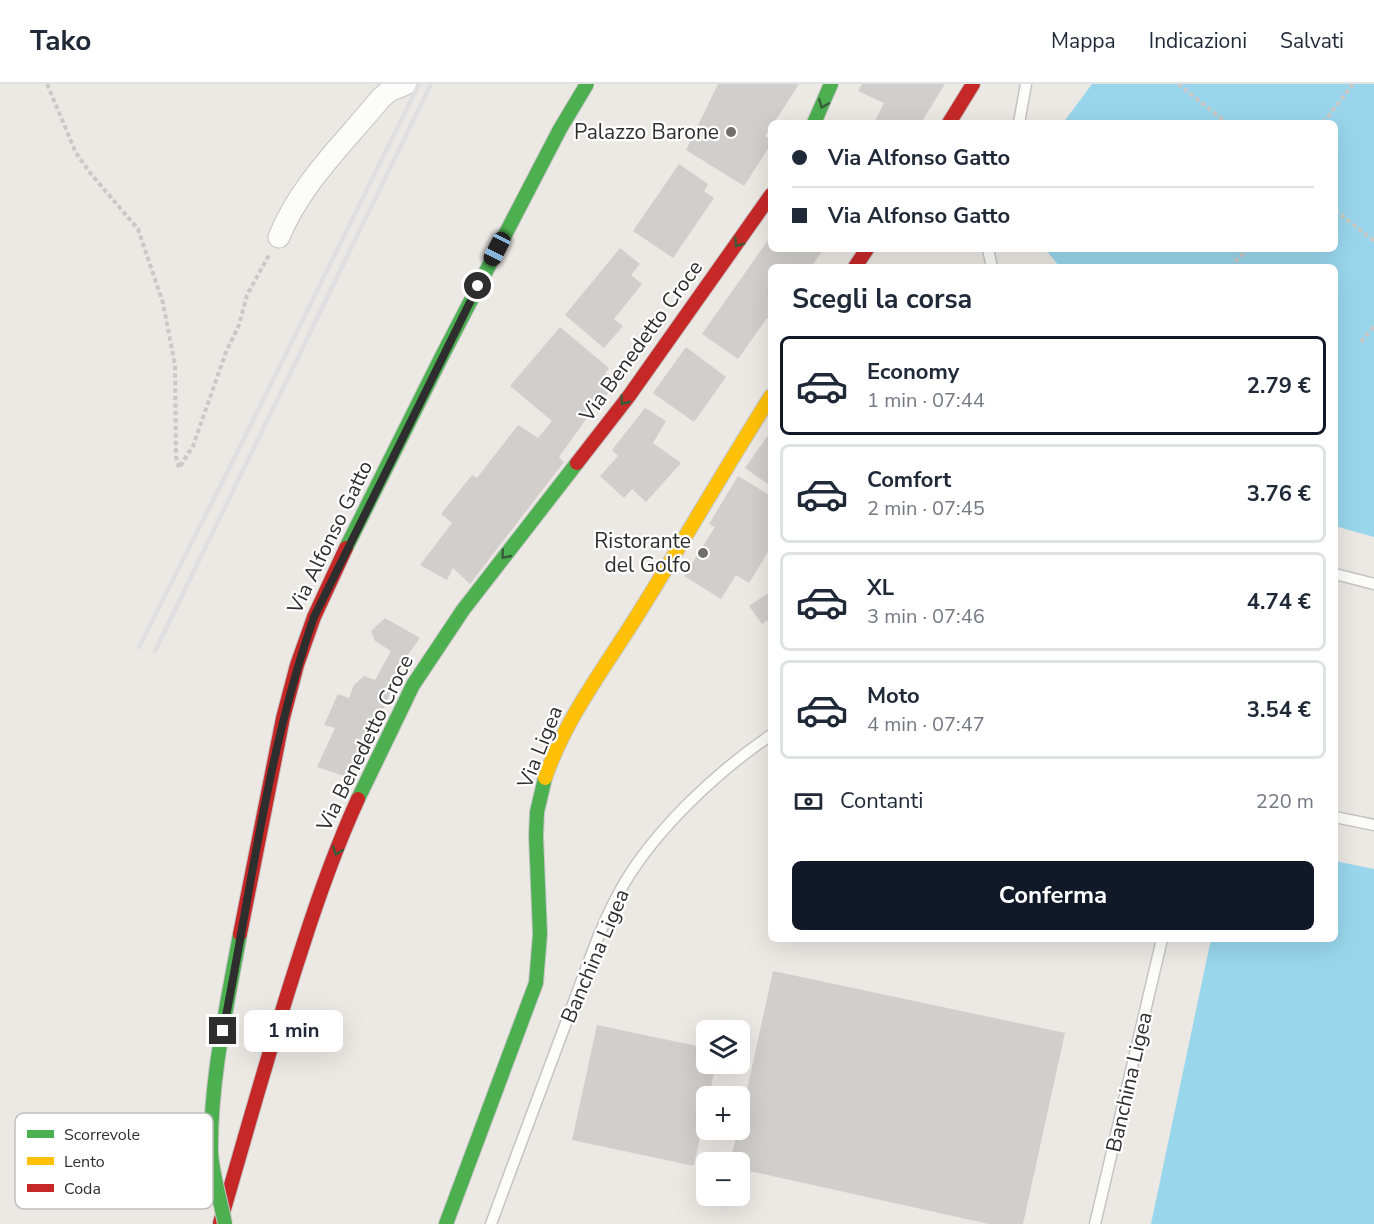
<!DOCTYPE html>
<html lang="it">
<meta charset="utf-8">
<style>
:root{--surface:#fff;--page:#f2f2f3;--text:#1f2937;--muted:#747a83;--line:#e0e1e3;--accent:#111827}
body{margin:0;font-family:"Nunito Sans",sans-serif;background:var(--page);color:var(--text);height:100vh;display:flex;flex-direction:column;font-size:22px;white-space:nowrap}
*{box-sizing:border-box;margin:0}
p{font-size:20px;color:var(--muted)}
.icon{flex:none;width:33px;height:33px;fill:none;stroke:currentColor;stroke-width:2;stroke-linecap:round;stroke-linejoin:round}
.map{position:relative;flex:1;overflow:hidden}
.side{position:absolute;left:768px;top:180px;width:570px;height:678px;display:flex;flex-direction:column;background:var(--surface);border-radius:9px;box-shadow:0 6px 24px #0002}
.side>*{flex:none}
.hud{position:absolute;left:768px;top:36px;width:570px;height:132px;border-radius:9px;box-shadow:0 6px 24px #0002;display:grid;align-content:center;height:132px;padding:0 24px;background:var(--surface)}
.buttons{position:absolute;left:696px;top:936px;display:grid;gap:12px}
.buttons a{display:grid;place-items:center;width:54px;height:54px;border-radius:9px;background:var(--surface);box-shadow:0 6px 24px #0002;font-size:30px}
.end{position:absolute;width:27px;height:27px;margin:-14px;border:8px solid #2e2e2e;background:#fff;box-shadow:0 0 0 3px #fff}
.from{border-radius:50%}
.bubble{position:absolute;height:42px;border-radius:9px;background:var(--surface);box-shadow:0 6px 24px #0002;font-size:20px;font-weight:700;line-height:42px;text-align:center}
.car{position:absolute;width:18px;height:36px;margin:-18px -9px;border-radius:8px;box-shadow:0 0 4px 2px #0007;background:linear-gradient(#222 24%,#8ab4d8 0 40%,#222 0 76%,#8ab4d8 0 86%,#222 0)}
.hud b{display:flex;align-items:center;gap:21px;height:57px;font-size:22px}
.hud b+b{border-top:2px solid var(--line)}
.hud i{width:15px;height:15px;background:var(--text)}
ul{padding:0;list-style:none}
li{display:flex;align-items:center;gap:18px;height:99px;margin:0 12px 9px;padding:0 12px;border:3px solid var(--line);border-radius:9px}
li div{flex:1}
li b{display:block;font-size:22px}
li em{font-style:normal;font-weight:700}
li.selected{border-color:var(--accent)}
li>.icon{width:54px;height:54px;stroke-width:1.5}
h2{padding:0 24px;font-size:27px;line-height:72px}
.pay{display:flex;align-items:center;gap:15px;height:66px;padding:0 24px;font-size:22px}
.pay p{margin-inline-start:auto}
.cta{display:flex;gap:12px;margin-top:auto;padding:12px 24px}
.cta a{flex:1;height:69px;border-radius:9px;background:var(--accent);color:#fff;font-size:24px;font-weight:700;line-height:69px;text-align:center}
header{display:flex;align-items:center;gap:36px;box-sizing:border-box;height:84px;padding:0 30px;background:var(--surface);border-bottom:2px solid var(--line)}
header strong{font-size:28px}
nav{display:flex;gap:33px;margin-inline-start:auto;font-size:21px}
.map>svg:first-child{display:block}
</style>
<header>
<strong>Tako</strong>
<nav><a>Mappa</a><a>Indicazioni</a><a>Salvati</a></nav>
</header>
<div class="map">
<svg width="1374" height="1140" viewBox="0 0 1374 1140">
<rect width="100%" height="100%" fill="#ece8e4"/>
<path fill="#99d6ec" d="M1092 0H1374V453L1335 442V183H1060L1045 165H1335V39H1063Z
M1335 777 1374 785V1140H1151L1211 855H1335Z"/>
<path fill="#d1cecb" d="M718 0H799L774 39H771V43L765 52 771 56V60L744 102 686 66Z
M862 0H945L921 39H874L884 19 858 7Z
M679 80 708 100 704 107 714 114 673 174 633 147Z
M771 152V165L823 166 811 183H771V237L767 234 738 275 702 250Z
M620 164 640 180 631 191 642 200 614 235 623 242 604 264 565 231Z
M560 243 609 284 605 289 617 299 589 331 559 373 564 378 470 500 453 484 447 496 420 481 452 439 441 430 472 391 477 394 518 341 538 354 552 337 510 302Z
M686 263 726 293 694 338 653 309Z
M645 324 666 337 653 359 681 379 646 418 632 405 624 414 600 392 618 372 612 366Z
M771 347V402L745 384Z
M738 392 771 412V463L749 499 736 491 721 515 684 492 715 443 709 440Z
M771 507V534L762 540 749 522Z
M385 534 420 554 405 575 353 695 317 683 335 644 324 641 338 610 349 614 354 601 364 592 375 596 391 567 375 557 371 547Z
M773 887 1065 949 1023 1140H989L740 1085V1078H730L738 1046H740V1038Z
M597 941 706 964V980H716L709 1012H706V1022L694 1082 572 1056Z"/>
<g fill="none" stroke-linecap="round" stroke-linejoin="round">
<g stroke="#c5c4c5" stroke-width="13">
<path id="lane" d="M1019 39 1026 0
M988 165 992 183
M1335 490 1374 500
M1335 733 1374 741
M491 1140C517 1069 544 998 570 928 587 884 601 838 625 798 658 743 718 687 771 651
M1095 1140 1162 855"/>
</g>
<g stroke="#c5c4c5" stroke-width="23">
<path id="street" d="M279 153C300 100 345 58 381 14L389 7 406 0"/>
</g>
<g stroke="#c6c5c4" stroke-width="16">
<path id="fast" d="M814 39 831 0
M358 715 413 601 463 526 577 379
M446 1140 536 899 540 850 536 752 537 728 545 694"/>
</g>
<g stroke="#c6c5c4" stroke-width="16">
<path id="slow" d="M545 694C566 633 606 582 640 527 684 456 726 383 771 312"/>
</g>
<g stroke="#c6c5c4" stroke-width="16">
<path id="jam" d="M949 39 973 0
M855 183 867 165
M577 379 629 312 771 111
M220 1139C247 1047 272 955 302 864 318 814 336 763 358 715"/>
</g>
<path stroke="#c9c9c8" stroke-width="4" stroke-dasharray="4.5 3" stroke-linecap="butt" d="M47 0 76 69 91 90 138 145 163 219 175 281 176 373 179 384 193 362 226 268 239 241 247 211 269 171
M1178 0 1227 39
M1323 39 1353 0
M1335 126 1374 157
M1230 183 1248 165
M1361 258 1374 242"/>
<use href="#lane" stroke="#fcfcfb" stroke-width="10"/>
<use href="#street" stroke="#fcfcfb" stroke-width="21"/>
<use href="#fast" stroke="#4caf50" stroke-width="14"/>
<use href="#slow" stroke="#ffc107" stroke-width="14"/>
<use href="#jam" stroke="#c62828" stroke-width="14"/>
<path stroke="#dfdfe1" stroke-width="4.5" d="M139 563 235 373 419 0
M155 567 431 0"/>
<g stroke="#c5c4c5" stroke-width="16" stroke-linecap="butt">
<path id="fast-bridge" d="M346 464 442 272 560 45 587 0
M225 1140C221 1118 212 1090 211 1068 210 995 227 922 240 850"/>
</g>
<g stroke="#c5c4c5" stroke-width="16" stroke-linecap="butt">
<path id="jam-bridge" d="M240 850 283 634 297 581 314 533 346 464"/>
</g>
<use href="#fast-bridge" stroke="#4caf50" stroke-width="14"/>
<use href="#jam-bridge" stroke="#c62828" stroke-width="14"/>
</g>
<defs><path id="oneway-chevron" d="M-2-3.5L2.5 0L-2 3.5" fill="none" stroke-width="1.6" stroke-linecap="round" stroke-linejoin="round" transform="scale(1.5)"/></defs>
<g stroke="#385b3a">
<use href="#oneway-chevron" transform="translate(823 20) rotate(113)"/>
<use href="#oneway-chevron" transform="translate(738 159) rotate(125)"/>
<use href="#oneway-chevron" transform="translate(624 317) rotate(127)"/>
<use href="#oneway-chevron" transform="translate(505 471) rotate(129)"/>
<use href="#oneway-chevron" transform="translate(337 767) rotate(111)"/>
</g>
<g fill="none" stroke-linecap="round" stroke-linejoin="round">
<path stroke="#2e2e2e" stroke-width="8" d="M223 947C251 808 267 667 314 533L478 202"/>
</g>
<g fill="#706f6e" stroke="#fff" stroke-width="2">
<circle cx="731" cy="48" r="6"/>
<circle cx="703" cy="469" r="6"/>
</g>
<g text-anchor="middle" stroke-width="4.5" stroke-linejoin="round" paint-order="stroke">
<g font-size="21" fill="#2e2e2e" stroke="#fff" text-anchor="end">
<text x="719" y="55">Palazzo Barone</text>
<text x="691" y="464">Ristorante<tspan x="691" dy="24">del Golfo</tspan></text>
</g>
<g font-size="21" fill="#2e2e2e" stroke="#fff">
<text transform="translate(641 257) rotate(-54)" y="7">Via Benedetto Croce</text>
<text transform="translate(330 453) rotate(-64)" y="7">Via Alfonso Gatto</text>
<text transform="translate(365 659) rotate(-64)" y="7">Via Benedetto Croce</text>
<text transform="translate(540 663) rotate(-68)" y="7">Via Ligea</text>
<text transform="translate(595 872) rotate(-67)" y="7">Banchina Ligea</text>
<text transform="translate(1129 998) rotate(-77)" y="7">Banchina Ligea</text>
</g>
</g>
<rect x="15" y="1029" width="198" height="96" rx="9" fill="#fff" stroke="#c0c0c0" stroke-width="1.5"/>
<rect x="27" y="1046" width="27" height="8" fill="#4caf50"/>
<rect x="27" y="1073" width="27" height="8" fill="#ffc107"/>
<rect x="27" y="1100" width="27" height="8" fill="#c62828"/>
<g font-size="16" fill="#2e2e2e">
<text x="64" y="1056">Scorrevole</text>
<text x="64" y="1083">Lento</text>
<text x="64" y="1110">Coda</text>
</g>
</svg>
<div class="buttons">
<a><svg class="icon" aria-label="layers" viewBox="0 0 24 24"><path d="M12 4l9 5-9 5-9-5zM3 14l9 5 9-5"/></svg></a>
<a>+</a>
<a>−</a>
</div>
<i class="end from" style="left:478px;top:202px"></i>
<i class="end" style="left:223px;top:947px"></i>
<div class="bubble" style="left:244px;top:926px;width:99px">1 min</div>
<i class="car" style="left:497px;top:165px;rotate:207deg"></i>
<div class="hud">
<b><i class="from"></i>Via Alfonso Gatto</b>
<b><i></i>Via Alfonso Gatto</b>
</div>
<section class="side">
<h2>Scegli la corsa</h2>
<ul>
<li class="selected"><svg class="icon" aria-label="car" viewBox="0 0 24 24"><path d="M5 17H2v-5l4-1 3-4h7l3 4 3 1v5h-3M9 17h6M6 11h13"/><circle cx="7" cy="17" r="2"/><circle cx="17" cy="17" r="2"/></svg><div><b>Economy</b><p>1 min · 07:44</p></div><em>2.79 €</em></li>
<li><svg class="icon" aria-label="car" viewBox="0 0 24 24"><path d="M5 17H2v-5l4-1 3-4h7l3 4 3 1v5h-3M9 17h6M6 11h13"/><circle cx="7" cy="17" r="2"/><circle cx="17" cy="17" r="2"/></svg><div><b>Comfort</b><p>2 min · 07:45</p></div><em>3.76 €</em></li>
<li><svg class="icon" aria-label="car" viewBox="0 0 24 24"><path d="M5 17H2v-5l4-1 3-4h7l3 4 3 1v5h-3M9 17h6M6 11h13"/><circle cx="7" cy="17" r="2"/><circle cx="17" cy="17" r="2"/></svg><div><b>XL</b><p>3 min · 07:46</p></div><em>4.74 €</em></li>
<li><svg class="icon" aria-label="car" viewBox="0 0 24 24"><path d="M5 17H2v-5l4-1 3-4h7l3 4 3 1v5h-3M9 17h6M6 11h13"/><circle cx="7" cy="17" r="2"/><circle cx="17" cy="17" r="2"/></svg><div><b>Moto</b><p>4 min · 07:47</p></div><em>3.54 €</em></li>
</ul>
<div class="pay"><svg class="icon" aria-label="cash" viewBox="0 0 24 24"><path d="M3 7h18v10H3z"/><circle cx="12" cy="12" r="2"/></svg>Contanti<p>220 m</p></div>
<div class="cta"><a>Conferma</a></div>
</section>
</div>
